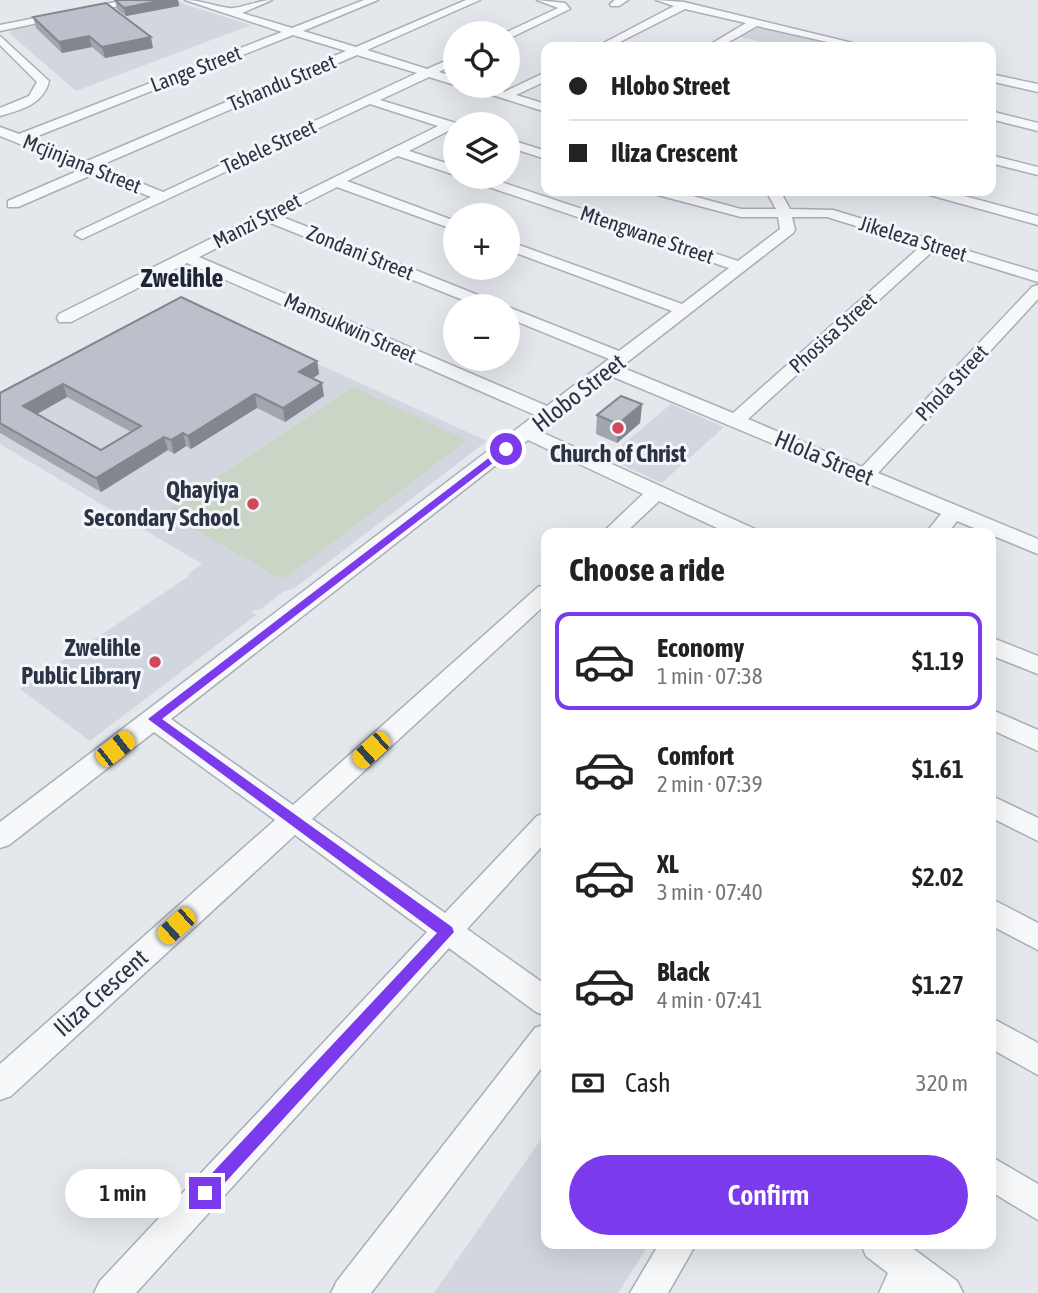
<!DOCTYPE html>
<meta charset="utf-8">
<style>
:root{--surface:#fff;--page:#f6f6f6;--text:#222;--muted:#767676;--line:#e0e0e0;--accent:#7c3aed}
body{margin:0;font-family:"Asap Condensed",sans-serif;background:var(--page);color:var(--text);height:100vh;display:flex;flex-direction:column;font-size:26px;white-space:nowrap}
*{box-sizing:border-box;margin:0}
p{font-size:23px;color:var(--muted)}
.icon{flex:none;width:38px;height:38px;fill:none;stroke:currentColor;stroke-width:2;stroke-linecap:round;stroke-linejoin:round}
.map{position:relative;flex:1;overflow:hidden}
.side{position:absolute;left:541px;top:528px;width:455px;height:721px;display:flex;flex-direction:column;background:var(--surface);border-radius:14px;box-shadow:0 7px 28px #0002}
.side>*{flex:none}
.top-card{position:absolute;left:541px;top:42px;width:455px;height:154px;border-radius:14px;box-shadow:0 7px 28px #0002;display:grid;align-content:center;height:154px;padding:0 28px;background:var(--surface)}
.controls{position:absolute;left:443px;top:21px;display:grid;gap:14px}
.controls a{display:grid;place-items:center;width:77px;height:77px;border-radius:50%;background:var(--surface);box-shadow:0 7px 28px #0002;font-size:35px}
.end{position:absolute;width:32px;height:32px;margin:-16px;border:9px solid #7c3aed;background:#fff;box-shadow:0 0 0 4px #fff}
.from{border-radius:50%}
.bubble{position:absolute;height:49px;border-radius:24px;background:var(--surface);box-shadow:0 7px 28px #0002;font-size:23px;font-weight:600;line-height:49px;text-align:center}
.car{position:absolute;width:21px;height:42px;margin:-21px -10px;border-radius:9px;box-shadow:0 0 5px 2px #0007;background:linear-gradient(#f5c518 24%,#345 0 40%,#f5c518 0 76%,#345 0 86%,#f5c518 0)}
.top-card b{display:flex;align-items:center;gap:24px;height:66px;font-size:26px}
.top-card b+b{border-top:2px solid var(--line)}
.top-card i{width:18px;height:18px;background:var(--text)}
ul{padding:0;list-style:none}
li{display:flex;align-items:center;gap:21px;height:98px;margin:0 14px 10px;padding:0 14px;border:4px solid transparent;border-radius:14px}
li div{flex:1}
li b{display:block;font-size:26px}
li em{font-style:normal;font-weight:600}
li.current{border-color:var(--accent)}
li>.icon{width:63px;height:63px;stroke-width:1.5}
h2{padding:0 28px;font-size:32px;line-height:84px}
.pay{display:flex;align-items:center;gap:18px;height:77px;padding:0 28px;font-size:26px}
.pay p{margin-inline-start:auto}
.cta{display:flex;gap:14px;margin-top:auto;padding:14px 28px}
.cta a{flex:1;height:80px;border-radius:42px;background:var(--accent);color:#fff;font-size:28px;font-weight:600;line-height:80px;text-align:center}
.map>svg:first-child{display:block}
</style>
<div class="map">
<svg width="1038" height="1293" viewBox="0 0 1038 1293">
<rect width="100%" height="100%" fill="#e4e7ec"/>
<path fill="#d2d6de" d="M159 0H177L186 5 251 25 76 91 9 33 15 29Z
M757 28H766L821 42 813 47H783L741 37Z
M182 302 487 441 293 589 284 591 261 609 250 611 256 615 90 741 20 689 189 576 187 575 202 564 0 444V399Z
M671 404 724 427 662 483 607 458Z
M546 1132V1244H649L618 1293H434Z"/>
<path fill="#c9d6c5" d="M353 387 467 440 283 580 165 512Z"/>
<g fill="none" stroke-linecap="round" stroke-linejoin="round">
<g stroke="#a9aeb7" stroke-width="3">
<path id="minor" d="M126 0H147L0 31V25Z
M185 0C201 0 213 6 229 8 237 10 258 0 272 0L242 13 292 28 364 0H378L303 31 356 47 466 0H480L367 50 427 69 455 57V64L439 72 455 77V85L429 77 380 100 459 124H455V131L450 130 409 151 455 166V175L398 156 347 181 455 221V230L337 187 280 216 498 303 500 306H478L268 222 199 257 547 406 609 359 508 318V307L619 351 672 311 508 250V241L682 304 729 268 468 180 466 177H486L738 261 780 229 778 217H741L654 194 652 191H674L741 209H776L766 191H780L790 209 833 210 1038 272V282L934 250 748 419 862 467 1032 287 1038 285V299L878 473 1038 539V554L957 521 947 534H925L941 514 611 376 539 431 755 529 758 534H730L659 501 624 534H601L643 494 528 440 171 719 293 805 538 587 546 585V604L312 819 445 913 537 816 546 813V842L467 929 546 985V1016L536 1012 449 948 136 1293H94L100 1281 427 932 295 835 11 1096 0 1100V1064L275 820 154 732 9 845 0 848V822L535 415 187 263 71 322H59L57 318 59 314 438 126 370 104 82 239 75 235 77 232 151 197 94 174 18 207H8V201L82 169 0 136V127L19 134 282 32ZM293 35 346 51 87 161 30 139ZM357 55 417 73 163 192 99 166ZM792 217H827L921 246 733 413 621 367 793 233 795 230Z
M537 0 565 3 570 9 508 39V33H505L558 8Z
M615 0H628L619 6H611L610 4Z
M656 0 684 2 869 47H850L757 26 720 47H706L746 23 685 9 610 47H596L674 6Z
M0 36 49 81C44 104 21 110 0 116V108L29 96 37 82 0 45Z
M546 72V81L516 95 546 104V112L464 86H482L504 92Z
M990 74 1038 84V92L990 81Z
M990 111 1038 123V131L990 119Z
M508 139 546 151V159L508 147Z
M990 155 1038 167V175L990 163Z
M924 191H946L1038 216V225L926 194Z
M990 637 1038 656V674L990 655Z
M990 709 1038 730V751L990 729Z
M990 795 1038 818V841L990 817Z
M990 898 1038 923V950L990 925Z
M990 1017 1038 1043V1075L990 1048Z
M546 1024V1062L371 1293H331L337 1281 535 1028Z
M990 1156 1038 1184V1220L990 1191Z
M659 1244H696L668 1293H630Z
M861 1244H907L957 1281 963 1293H879L888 1273 866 1256Z"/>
</g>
<use href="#minor" fill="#f7f8fa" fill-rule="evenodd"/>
</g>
<path fill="#a1a5ae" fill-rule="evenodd" d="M115 0H178L179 6 126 16 117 9Z
M33 17 153 48 105 58 92 47 62 53 36 28Z
M181 297 317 361 319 374 312 379 324 396 285 422 257 408 191 449 186 446 174 454 168 450 101 492 0 433V393ZM67 397 131 432 101 450 37 414Z
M642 404 640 423 617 443 596 434 597 415Z"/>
<path fill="#83868d" d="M163 0H178L179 6 126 16 124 8Z
M89 36 92 47 62 53 59 42Z
M151 37 153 48 105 58 102 47Z
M317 361 319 374 301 386 299 372Z
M322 383 324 396 285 422 283 408Z
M63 384 67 397 28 419 23 406Z
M255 394 257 408 191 449 188 436Z
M642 404 640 423 617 443 618 424Z
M183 433 186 446 174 454 171 440Z
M164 437 168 450 101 492 96 478Z"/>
<path fill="#bbc0ca" stroke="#83868d" stroke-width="2" fill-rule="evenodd" d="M115 0H163L124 8Z
M106 3 151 37 102 47 89 36 59 42 33 17Z
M181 297 317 361 299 372 322 383 283 408 255 394 188 436 183 433 171 440 164 437 96 478 0 423V393ZM63 384 141 426 101 450 23 406Z
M621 396 642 404 618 424 597 415Z"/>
<path fill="#7c3aed" d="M503 447 511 449 162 719 452 927 454 932 211 1198 205 1201 199 1198 197 1193 199 1187 437 933 148 719Z"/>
<g fill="#d1495b" stroke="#f4f6f9" stroke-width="2.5">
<circle cx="618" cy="428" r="7"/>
<circle cx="253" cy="504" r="7"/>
<circle cx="155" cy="662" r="7"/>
</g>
<g text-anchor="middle" stroke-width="6" stroke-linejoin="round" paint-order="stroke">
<g font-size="21" fill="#2b3445" stroke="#f4f6f9">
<text transform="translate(196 69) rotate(-21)" y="7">Lange Street</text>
<text transform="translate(282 83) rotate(-23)" y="7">Tshandu Street</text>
<text transform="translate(269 147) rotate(-25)" y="7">Tebele Street</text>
<text transform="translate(82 164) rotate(22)" y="7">Mcjinjana Street</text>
<text transform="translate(257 221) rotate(-27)" y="7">Manzi Street</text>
<text transform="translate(647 235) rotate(19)" y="7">Mtengwane Street</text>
<text transform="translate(913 239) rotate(17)" y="7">Jikeleza Street</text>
<text transform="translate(360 253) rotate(22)" y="7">Zondani Street</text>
<text transform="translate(350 328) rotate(24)" y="7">Mamsukwin Street</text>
<text transform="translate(833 333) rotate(-42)" y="7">Phosisa Street</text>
<text transform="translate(952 383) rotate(-47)" y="7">Phola Street</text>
</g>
<g font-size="24" fill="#2b3445" stroke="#f4f6f9">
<text transform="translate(579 393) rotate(-38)" y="8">Hlobo Street</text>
<text transform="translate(824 458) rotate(23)" y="8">Hlola Street</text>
<text transform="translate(101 993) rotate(-42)" y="8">Iliza Crescent</text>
</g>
<g font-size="24" font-weight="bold" fill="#2b3445" stroke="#f4f6f9" text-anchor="end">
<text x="618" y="462" text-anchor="middle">Church of Christ</text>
<text x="239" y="498">Qhayiya<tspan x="239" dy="28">Secondary School</tspan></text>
<text x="141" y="656">Zwelihle<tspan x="141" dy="28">Public Library</tspan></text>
</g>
<g font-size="26" font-weight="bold" fill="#1d2536" stroke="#f4f6f9">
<text x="182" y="287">Zwelihle</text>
</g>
</g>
</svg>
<div class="controls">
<a><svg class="icon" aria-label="locate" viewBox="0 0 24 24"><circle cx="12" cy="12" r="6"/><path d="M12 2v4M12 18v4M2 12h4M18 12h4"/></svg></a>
<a><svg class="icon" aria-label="layers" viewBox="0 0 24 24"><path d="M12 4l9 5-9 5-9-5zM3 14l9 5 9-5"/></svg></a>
<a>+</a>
<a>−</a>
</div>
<i class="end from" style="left:506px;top:449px"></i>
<i class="end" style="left:205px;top:1193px"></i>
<div class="bubble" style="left:65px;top:1169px;width:116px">1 min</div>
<i class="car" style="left:115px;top:749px;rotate:52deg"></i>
<i class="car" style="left:371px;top:750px;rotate:228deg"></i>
<i class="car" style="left:176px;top:926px;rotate:228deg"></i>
<div class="top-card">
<b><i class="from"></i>Hlobo Street</b>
<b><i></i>Iliza Crescent</b>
</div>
<section class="side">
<h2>Choose a ride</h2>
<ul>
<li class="current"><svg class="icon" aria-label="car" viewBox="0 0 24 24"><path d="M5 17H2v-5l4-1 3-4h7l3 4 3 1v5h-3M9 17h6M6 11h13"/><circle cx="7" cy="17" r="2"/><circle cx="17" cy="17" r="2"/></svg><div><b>Economy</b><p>1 min · 07:38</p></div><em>$1.19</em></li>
<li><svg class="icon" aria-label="car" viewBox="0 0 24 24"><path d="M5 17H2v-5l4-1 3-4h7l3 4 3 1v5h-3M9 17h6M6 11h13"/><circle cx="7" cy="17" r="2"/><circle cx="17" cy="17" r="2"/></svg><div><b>Comfort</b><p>2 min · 07:39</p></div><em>$1.61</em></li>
<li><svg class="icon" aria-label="car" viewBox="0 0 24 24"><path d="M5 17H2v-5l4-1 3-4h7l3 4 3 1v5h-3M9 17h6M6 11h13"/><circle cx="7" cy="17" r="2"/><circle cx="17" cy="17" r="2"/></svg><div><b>XL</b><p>3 min · 07:40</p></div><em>$2.02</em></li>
<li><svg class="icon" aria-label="car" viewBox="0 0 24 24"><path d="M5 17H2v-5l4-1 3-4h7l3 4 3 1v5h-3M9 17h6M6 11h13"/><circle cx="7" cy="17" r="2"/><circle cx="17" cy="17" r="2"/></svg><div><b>Black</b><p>4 min · 07:41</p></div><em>$1.27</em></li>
</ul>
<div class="pay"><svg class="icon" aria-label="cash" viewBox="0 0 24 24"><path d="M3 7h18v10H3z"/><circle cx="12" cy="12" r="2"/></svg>Cash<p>320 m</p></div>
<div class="cta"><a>Confirm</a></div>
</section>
</div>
